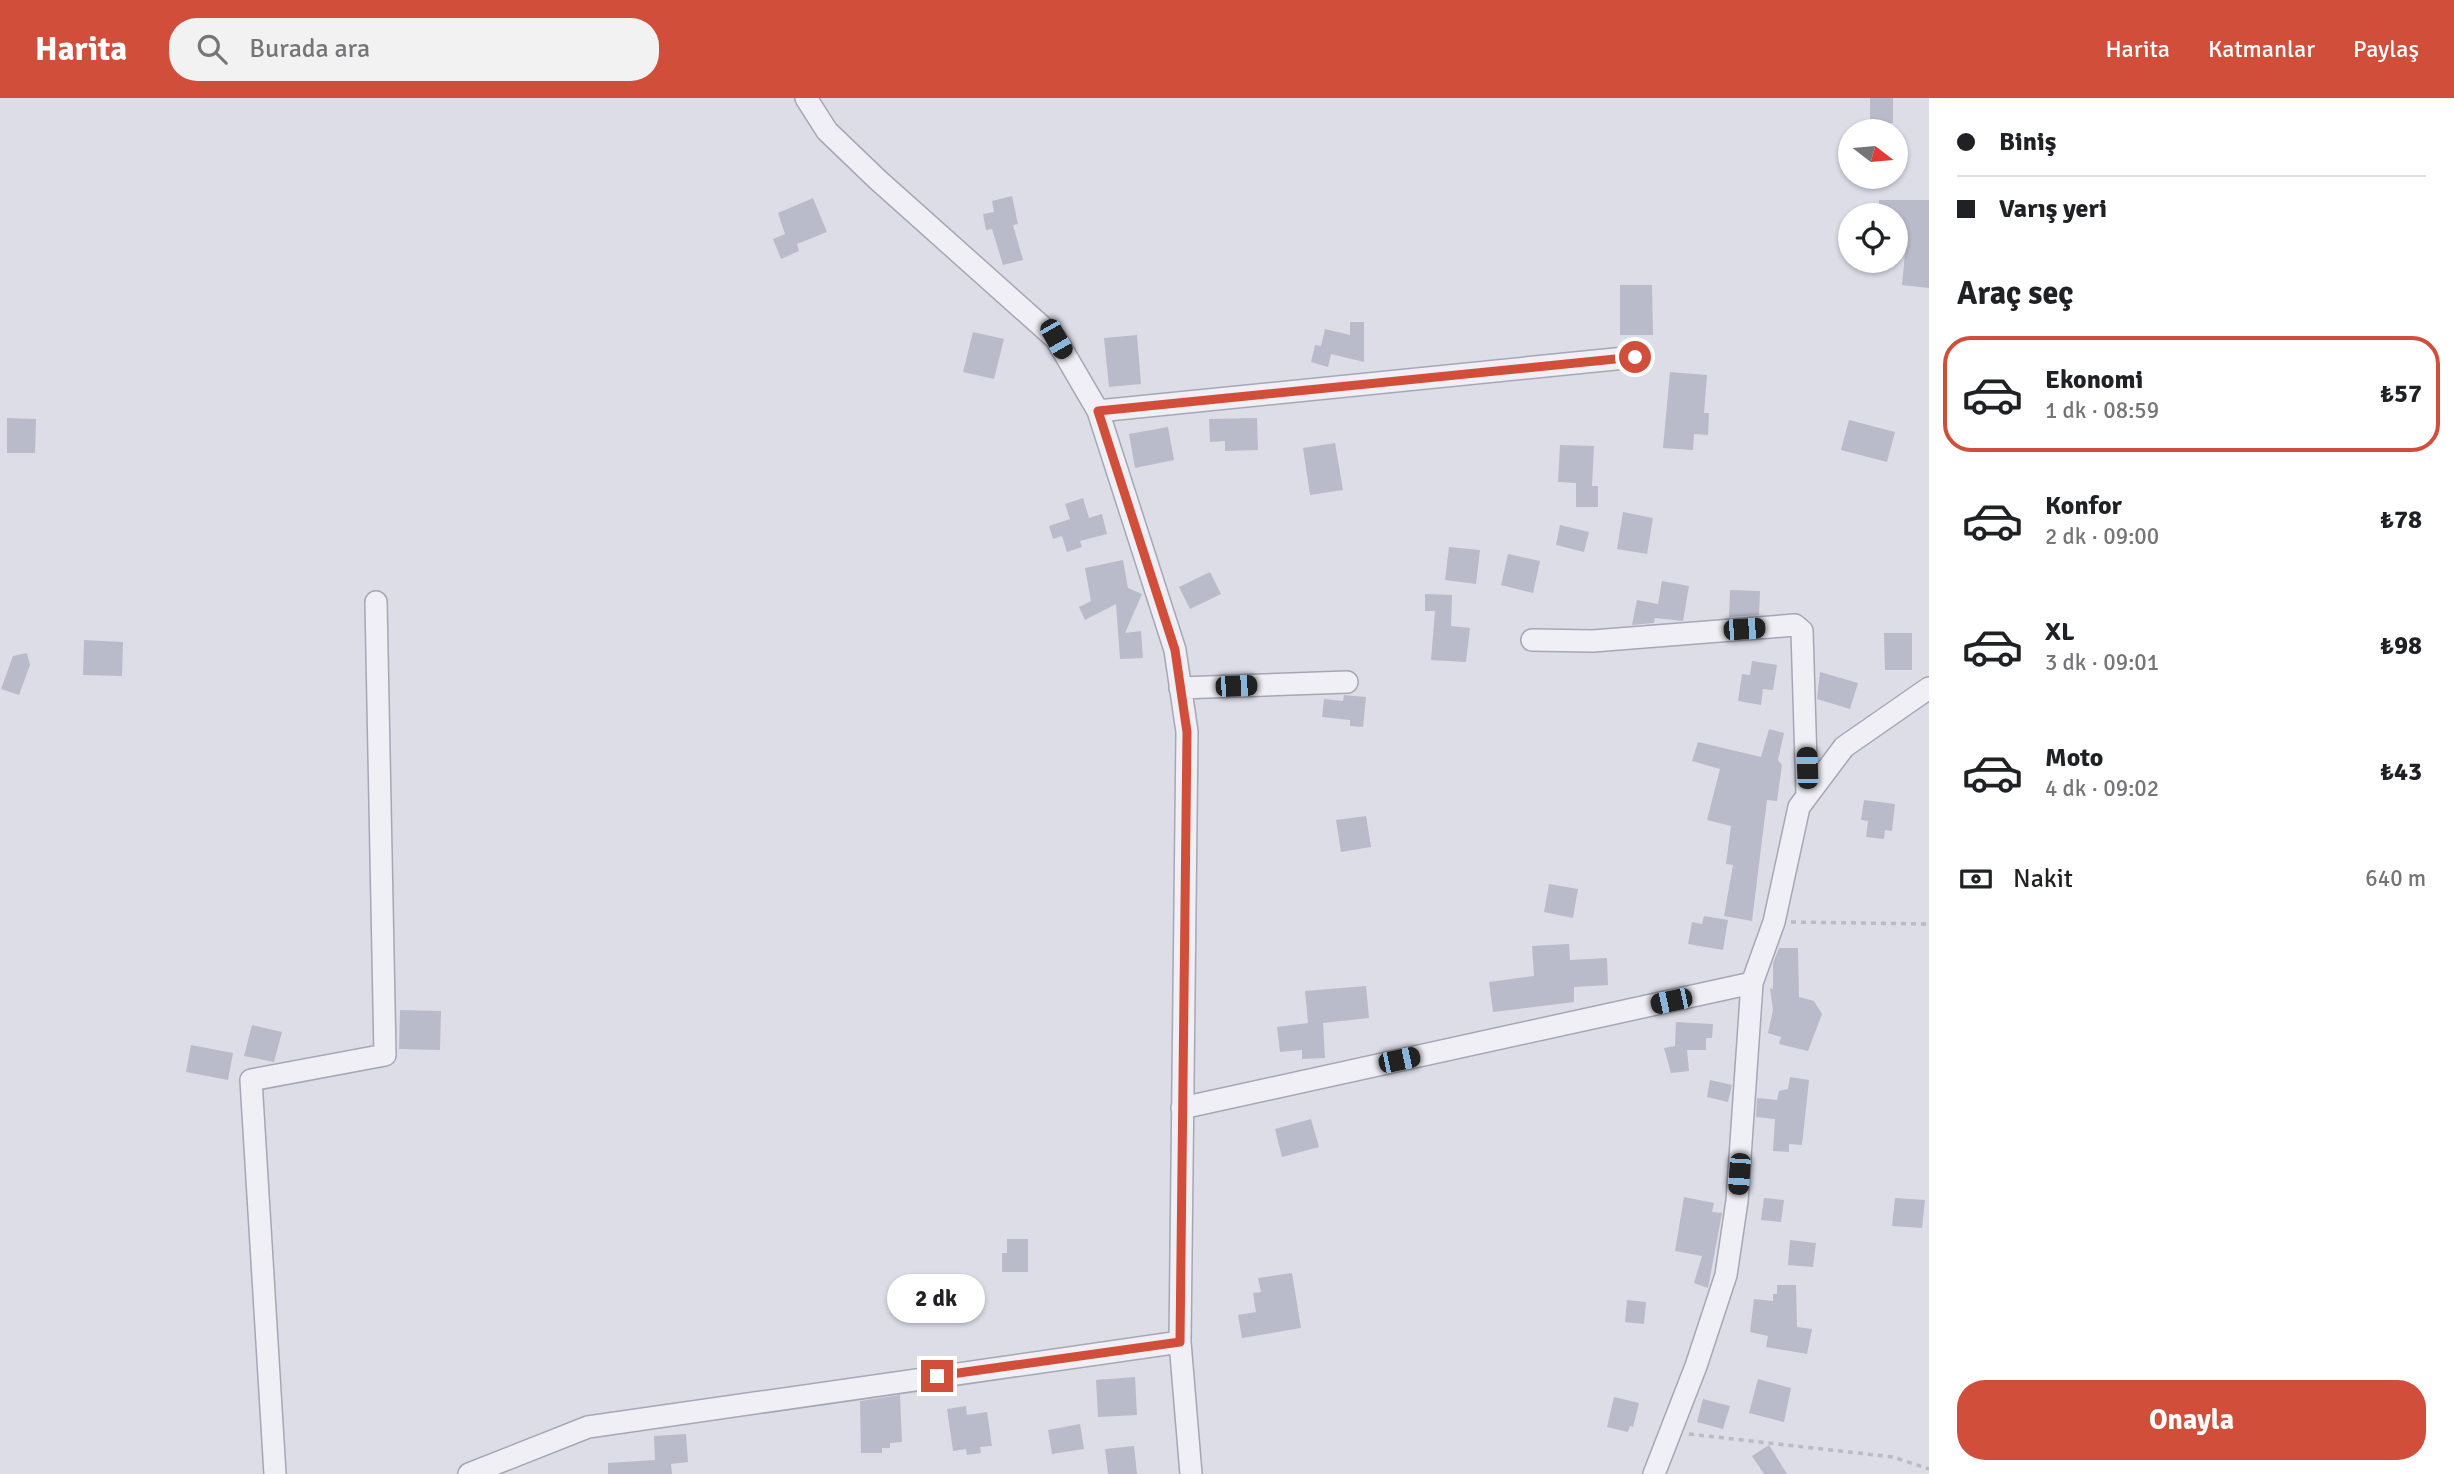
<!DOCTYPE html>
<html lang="tr">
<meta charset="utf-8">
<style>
:root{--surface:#fff;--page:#f2f2f2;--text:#202124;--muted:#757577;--line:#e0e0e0;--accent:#d14e3b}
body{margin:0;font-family:Signika,sans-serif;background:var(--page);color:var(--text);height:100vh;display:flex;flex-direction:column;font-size:26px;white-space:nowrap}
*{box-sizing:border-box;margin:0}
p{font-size:23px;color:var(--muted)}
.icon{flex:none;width:38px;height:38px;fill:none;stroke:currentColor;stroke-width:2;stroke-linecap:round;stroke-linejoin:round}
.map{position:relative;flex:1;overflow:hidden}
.sheet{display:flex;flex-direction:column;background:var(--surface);width:525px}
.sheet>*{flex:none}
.top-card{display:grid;align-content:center;height:154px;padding:0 28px;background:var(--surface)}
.needle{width:46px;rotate:106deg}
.fabs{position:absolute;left:1838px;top:21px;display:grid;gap:14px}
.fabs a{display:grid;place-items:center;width:70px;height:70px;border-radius:50%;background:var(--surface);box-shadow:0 2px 5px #0004;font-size:35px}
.end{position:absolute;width:32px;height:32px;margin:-16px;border:9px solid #d14e3b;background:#fff;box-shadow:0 0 0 4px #fff}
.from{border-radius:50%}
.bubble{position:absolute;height:49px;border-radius:24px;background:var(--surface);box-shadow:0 2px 5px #0004;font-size:23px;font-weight:800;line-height:49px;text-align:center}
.car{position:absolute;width:21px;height:42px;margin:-21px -10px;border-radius:9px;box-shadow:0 0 5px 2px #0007;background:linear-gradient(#222 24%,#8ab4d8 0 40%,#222 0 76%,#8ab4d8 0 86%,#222 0)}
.top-card b{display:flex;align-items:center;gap:24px;height:66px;font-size:26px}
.top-card b+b{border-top:2px solid var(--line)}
.top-card i{width:18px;height:18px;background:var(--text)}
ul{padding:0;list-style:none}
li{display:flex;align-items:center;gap:21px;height:116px;margin:0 14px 10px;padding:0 14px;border:4px solid transparent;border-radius:28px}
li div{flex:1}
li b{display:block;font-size:26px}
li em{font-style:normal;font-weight:800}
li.current{border-color:var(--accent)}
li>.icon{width:63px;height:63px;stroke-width:1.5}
h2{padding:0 28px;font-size:32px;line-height:84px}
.pay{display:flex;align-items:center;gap:18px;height:77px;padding:0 28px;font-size:26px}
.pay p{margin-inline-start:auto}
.primary-button{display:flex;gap:14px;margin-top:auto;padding:14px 28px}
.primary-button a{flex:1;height:80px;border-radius:28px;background:var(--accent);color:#fff;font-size:28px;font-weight:800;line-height:80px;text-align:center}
header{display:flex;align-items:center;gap:42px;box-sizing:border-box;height:98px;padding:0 35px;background:var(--accent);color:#fff}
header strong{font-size:33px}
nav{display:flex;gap:38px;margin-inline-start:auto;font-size:24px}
.search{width:490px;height:63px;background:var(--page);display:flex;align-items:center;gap:18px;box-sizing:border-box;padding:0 24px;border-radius:28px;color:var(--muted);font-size:26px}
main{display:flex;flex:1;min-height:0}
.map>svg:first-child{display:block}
</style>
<header>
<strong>Harita</strong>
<div class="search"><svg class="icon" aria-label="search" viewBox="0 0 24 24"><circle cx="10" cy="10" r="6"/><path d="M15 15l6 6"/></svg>Burada ara</div>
<nav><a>Harita</a><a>Katmanlar</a><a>Paylaş</a></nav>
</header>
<main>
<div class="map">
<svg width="1929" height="1376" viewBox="0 0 1929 1376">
<rect width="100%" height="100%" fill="#dcdde7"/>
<path fill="#b9bbca" d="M1870 0H1893V25H1870Z
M1012 98 1018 126 1013 127 1023 162 1003 167 992 131 986 132 983 116 994 114 992 103Z
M813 100 827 134 797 146 799 153 781 161 773 141 785 136 778 115Z
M1879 102H1929V190L1902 187 1907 134H1895V117H1879Z
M1620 187H1652L1653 237H1620Z
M1350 224H1364V264L1331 256 1328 269 1311 264 1315 247 1321 248 1325 231 1350 237Z
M973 234 1004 241 994 281 963 274Z
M1137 237 1141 286 1109 289 1104 240Z
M1670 274 1707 277 1704 315H1709L1708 337 1694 336 1693 352 1663 350Z
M7 320 36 321 35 355H7Z
M1257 320 1258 352 1225 353V343L1210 344 1209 321Z
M1849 322 1895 334 1887 364 1841 352Z
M1168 329 1174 362 1135 370 1129 336Z
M1335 345 1343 392 1310 397 1303 350Z
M1560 347 1594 348 1592 388H1598V409H1576V385L1558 384Z
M1083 400 1089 420 1102 416 1107 436 1080 443 1082 449 1067 454 1062 438 1053 441 1049 428 1070 421 1065 406Z
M1623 414 1653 420 1647 456 1617 451Z
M1560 427 1589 434 1584 454 1556 447Z
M1449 449 1480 452 1476 486 1445 482Z
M1508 456 1540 463 1533 495 1501 487Z
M1123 462 1128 490 1142 496 1125 535 1141 533 1143 560 1120 561 1116 506 1085 522 1079 509 1091 503 1085 470Z
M1210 474 1221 496 1190 511 1179 489Z
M1662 483 1689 488 1683 523 1655 520 1654 525 1632 527 1637 502 1658 506Z
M1730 492 1760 493 1759 517 1729 519Z
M1425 496 1452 497 1451 528 1470 530 1466 564 1431 562 1435 513H1425Z
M1884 535H1912V572H1885Z
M84 542 123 544 122 578 83 577Z
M27 555 30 567 19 597 1 591 13 558Z
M1752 563 1777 567 1773 592 1763 591 1761 607 1738 603 1742 576 1750 577Z
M1820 574 1858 585 1850 611 1817 601Z
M1344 597 1366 599 1363 629 1350 628V622L1322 619 1324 601 1343 603Z
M1769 631 1784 635 1778 662 1782 667 1777 703 1767 702 1752 823 1724 818 1733 767 1726 766 1731 728 1707 722 1720 671 1692 663 1698 644 1761 659Z
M1864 702 1895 706 1892 733 1885 732 1884 741 1866 739 1868 723 1861 722Z
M1366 718 1371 749 1341 754 1336 722Z
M1549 786 1578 791 1573 820 1544 814Z
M1704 818 1728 822 1723 852 1688 846 1692 824 1702 826Z
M1569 846 1570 862 1607 860 1608 887 1574 889V904L1493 914 1489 884 1534 878 1532 848Z
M1779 850H1798L1799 899 1814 903 1822 916 1808 953 1779 946 1781 939 1768 935 1773 912 1770 890 1773 891V865Z
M1366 888 1369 920 1323 925 1325 960 1302 961V952L1280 954 1277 929 1308 925 1305 893Z
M400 912 441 913 440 952 399 951Z
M1676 924 1713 926 1712 940H1706V952H1687L1689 973 1671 975 1664 950 1675 948Z
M252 927 282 934 274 964 244 958Z
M191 947 233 955 228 982 186 974Z
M1790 979 1809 982 1802 1047 1789 1046V1054L1773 1053 1775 1021 1756 1019 1757 1000 1777 1002 1779 993 1788 991Z
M1710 982 1732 987 1728 1004 1707 999Z
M1311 1021 1319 1049 1282 1059 1275 1031Z
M1684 1099 1714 1105 1712 1114 1722 1115 1708 1190 1694 1185 1702 1158 1675 1153Z
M1764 1100 1784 1102 1781 1124 1761 1122Z
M1895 1100 1925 1102 1922 1130 1892 1128Z
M1007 1141H1028V1174H1002V1155H1007Z
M1790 1142 1816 1145 1813 1169 1788 1167Z
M1292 1175 1301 1230 1242 1240 1238 1217 1256 1214 1253 1195 1261 1194 1258 1180Z
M1777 1187H1796L1797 1229 1812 1231 1807 1256 1766 1249 1768 1238 1750 1234 1754 1201 1773 1203V1196H1777Z
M1627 1202 1646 1204 1644 1226 1625 1224Z
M1135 1279 1137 1317 1098 1319 1096 1282Z
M1758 1281 1791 1290 1784 1324 1749 1315Z
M900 1297 902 1344 890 1345V1350H882V1355H861L860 1303Z
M1614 1299 1639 1305 1633 1329 1630 1328 1628 1334 1607 1329Z
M1703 1301 1730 1308 1723 1331 1697 1324Z
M966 1308 967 1317 987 1314 992 1348 980 1349 981 1355 967 1357 966 1351 953 1353 947 1311Z
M1080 1326 1084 1351 1052 1356 1048 1332Z
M686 1336 688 1364 671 1366 672 1376H608V1365L655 1362 654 1338Z
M1769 1347 1787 1376H1764L1752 1358Z
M1134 1348 1137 1376H1108L1105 1351Z"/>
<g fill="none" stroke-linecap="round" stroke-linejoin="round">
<g stroke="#a5a7b4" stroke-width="24">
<path id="minor" d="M806 0 827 33 878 82 1056 241 1098 313 1175 552 1187 634 1180 1244 1191 1376
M1098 313 1635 259
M1532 542 1593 543 1795 527 1802 533 1807 697
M1180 590 1347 584
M1182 1010 1752 885
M275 1376 251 982 385 957 376 504
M469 1376 588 1329 1180 1244
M1654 1376 1696 1268 1726 1177 1737 1103 1752 885 1774 824 1799 709 1844 649 1929 590"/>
</g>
<path stroke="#babbc5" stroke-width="3.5" stroke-dasharray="5 5" stroke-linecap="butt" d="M1791 824 1929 826
M1689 1336 1893 1359 1929 1371"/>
<use href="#minor" stroke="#efeff5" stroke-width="21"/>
</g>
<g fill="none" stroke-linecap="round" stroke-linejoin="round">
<path stroke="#d14e3b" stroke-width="9" d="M937 1278 1180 1244 1187 634 1175 552 1098 313 1635 259"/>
</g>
</svg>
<div class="fabs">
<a><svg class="needle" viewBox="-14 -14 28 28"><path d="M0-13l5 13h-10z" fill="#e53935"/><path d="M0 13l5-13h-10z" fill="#757577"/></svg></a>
<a><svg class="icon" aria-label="locate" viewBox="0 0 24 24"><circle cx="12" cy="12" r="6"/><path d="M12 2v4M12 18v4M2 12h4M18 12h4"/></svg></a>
</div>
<i class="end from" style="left:1635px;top:259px"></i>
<i class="end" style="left:937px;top:1278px"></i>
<div class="bubble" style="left:887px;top:1176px;width:98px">2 dk</div>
<i class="car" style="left:1056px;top:241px;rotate:150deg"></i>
<i class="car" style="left:1744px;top:531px;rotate:86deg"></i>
<i class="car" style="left:1236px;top:588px;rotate:88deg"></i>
<i class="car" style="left:1807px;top:670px;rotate:358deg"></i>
<i class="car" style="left:1671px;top:903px;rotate:258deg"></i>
<i class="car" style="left:1399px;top:962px;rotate:78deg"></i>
<i class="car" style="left:1739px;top:1076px;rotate:184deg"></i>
</div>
<section class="sheet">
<div class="top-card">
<b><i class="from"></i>Biniş</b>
<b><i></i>Varış yeri</b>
</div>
<h2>Araç seç</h2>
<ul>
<li class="current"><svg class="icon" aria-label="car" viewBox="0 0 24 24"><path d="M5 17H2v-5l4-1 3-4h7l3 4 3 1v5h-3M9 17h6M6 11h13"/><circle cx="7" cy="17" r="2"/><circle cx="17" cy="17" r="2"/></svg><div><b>Ekonomi</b><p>1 dk · 08:59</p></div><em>₺57</em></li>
<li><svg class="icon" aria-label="car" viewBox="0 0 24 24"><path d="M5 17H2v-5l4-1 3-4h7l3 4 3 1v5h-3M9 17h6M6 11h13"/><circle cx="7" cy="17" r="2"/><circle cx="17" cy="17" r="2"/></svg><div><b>Konfor</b><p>2 dk · 09:00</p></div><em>₺78</em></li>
<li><svg class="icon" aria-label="car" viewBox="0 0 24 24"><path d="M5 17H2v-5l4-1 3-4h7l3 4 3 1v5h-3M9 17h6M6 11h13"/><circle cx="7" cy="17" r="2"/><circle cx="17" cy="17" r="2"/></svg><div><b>XL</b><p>3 dk · 09:01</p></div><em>₺98</em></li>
<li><svg class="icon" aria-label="car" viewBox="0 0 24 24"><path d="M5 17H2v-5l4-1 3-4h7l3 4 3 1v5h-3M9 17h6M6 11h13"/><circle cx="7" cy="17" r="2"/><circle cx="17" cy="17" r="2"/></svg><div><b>Moto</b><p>4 dk · 09:02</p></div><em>₺43</em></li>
</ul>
<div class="pay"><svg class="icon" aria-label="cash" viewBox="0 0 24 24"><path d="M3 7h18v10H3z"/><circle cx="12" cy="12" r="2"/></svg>Nakit<p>640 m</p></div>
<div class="primary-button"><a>Onayla</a></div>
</section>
</main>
